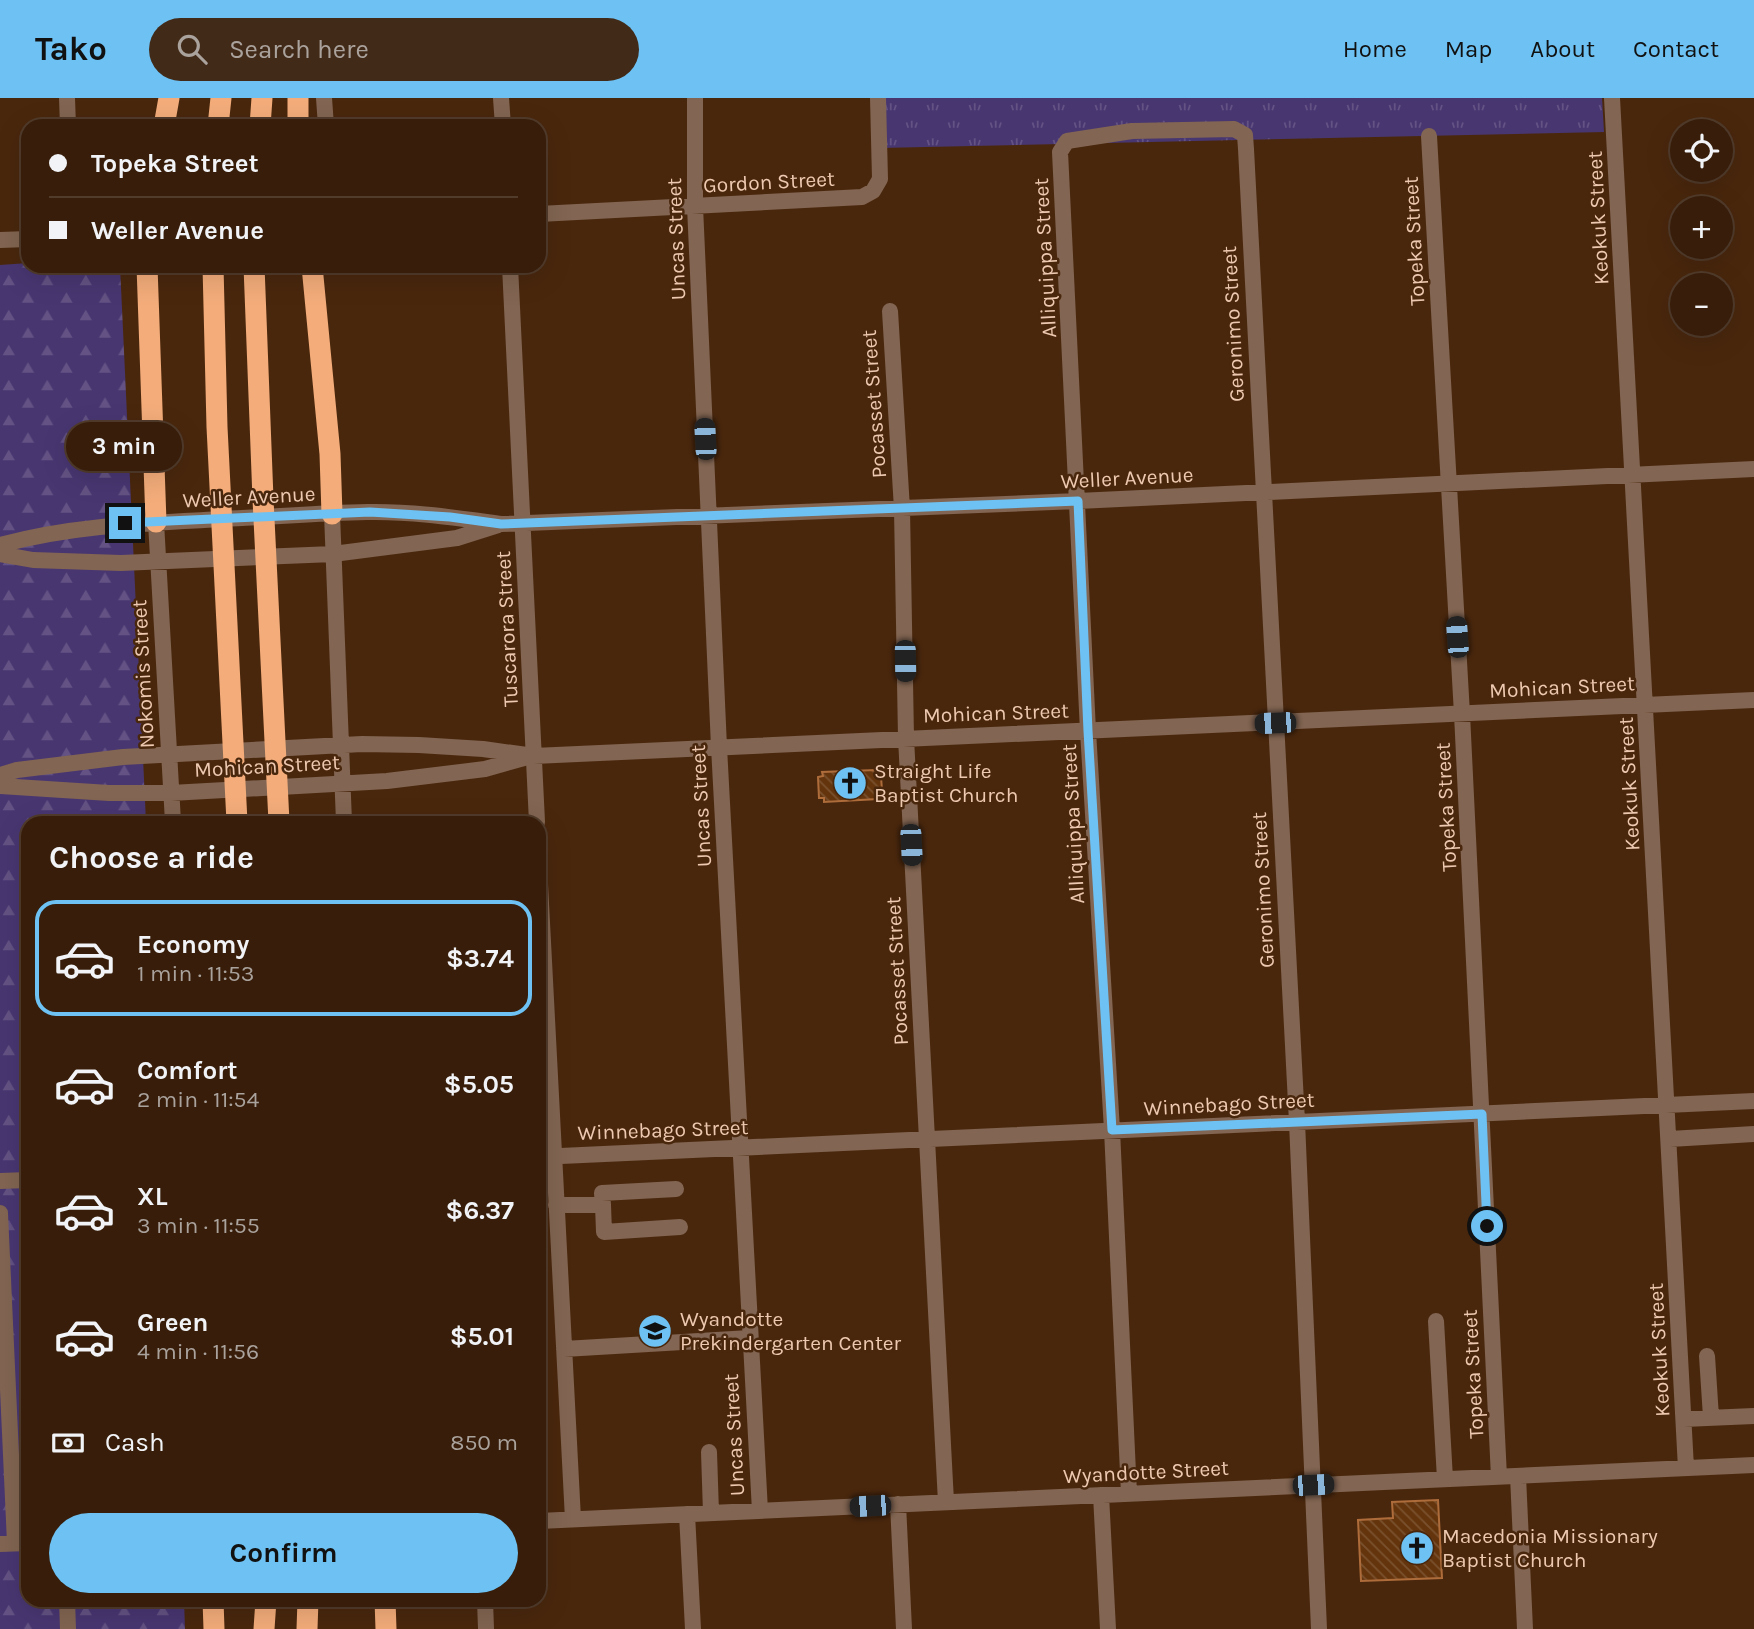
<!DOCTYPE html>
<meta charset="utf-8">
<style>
:root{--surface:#371d0a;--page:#422a18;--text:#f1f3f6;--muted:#aaa29c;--line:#513b2b;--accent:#6dc2f3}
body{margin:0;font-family:Karla,sans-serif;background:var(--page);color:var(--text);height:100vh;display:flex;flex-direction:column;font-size:26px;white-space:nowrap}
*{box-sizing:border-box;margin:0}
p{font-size:23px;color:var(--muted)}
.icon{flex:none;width:38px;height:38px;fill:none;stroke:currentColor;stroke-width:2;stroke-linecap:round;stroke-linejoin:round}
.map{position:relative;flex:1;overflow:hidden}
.details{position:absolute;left:21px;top:718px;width:525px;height:791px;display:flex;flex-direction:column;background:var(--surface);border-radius:21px;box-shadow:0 7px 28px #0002,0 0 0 2px var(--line)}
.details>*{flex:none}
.banner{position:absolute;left:21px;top:21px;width:525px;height:154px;border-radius:21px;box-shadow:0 7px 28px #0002,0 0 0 2px var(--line);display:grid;align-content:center;height:154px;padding:0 28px;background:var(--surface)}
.tools{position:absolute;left:1670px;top:21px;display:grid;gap:14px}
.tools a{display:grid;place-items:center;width:63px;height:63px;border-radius:50%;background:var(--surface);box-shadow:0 7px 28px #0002,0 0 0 2px var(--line);font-size:35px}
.end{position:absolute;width:32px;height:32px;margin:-16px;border:9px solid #6dc2f3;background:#111;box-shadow:0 0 0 4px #111}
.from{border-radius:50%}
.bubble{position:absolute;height:49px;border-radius:24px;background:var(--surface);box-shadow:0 7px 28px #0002,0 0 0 2px var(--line);font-size:23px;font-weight:700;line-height:49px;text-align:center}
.car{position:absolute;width:21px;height:42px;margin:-21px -10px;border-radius:9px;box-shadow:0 0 5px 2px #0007;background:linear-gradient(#222 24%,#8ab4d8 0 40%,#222 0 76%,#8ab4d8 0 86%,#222 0)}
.banner b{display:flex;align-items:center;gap:24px;height:66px;font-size:26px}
.banner b+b{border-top:2px solid var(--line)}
.banner i{width:18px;height:18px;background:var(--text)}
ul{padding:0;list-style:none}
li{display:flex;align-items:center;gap:21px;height:116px;margin:0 14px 10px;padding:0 14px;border:4px solid transparent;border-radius:21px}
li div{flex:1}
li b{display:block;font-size:26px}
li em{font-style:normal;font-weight:700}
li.active{border-color:var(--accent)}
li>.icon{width:63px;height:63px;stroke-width:1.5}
h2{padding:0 28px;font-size:32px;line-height:84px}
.pay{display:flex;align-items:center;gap:18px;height:77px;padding:0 28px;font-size:26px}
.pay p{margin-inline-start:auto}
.primary-button{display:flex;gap:14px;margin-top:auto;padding:14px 28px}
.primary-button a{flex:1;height:80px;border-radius:42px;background:var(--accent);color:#111;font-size:28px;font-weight:700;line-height:80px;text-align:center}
header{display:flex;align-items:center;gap:42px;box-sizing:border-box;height:98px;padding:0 35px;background:var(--accent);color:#111}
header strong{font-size:33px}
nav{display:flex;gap:38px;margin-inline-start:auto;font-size:24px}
.search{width:490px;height:63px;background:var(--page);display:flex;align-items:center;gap:18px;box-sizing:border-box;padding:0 24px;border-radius:38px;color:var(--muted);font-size:26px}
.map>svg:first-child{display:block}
</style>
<header>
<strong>Tako</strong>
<div class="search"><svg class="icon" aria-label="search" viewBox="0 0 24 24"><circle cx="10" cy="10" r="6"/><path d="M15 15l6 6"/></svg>Search here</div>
<nav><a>Home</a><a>Map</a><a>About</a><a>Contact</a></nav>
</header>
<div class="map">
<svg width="1754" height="1531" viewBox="0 0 1754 1531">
<defs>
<pattern id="grass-tufts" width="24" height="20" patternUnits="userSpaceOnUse" patternTransform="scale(1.75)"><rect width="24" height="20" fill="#483671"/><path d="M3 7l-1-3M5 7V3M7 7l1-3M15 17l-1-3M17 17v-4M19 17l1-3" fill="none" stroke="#635283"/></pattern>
<pattern id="forest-firs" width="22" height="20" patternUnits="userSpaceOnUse" patternTransform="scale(1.75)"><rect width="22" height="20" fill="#483671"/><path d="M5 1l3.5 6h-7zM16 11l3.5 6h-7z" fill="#635283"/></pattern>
<pattern id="building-back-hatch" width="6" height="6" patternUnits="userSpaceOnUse" patternTransform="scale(1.75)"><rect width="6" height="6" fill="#64350d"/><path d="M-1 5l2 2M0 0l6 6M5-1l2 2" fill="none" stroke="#7a512e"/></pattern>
</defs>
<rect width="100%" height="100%" fill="#49270d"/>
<path fill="url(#grass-tufts)" d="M879 0H1602L1604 34 879 50Z"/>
<path fill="url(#forest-firs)" d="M28 165V168H120L146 724H28V1502H184L185 1531H0V167Z"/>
<path fill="url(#building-back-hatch)" stroke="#ae6c3b" stroke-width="2" d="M876 672 877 679H881L882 692H878V701L824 704V700H819L818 679 823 678 822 674Z
M1438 1402 1442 1480 1361 1483 1358 1422 1393 1420 1392 1404Z"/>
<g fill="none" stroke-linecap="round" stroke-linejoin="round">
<path stroke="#826552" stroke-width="16" d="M67 0 68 28
M324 0 326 28
M501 0 503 28
M695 0V108L719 649 760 1413
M1612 0 1686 1370
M1429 38 1462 616 1499 1379
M539 116 862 99 873 93 880 81 878 0
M0 142 28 141
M510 168 537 724
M890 213 902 411 906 640 946 1404
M332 416 344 724
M156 424 173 724
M0 447C73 427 148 425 223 421 271 419 319 415 367 414 412 413 457 420 501 426L1078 403 1754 371
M0 456 33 462 121 465 333 456 457 440 498 427
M0 677 17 672 123 659 362 646 419 647 483 651 534 658 1754 602
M0 688 109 695H171L387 683 485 671 524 660
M539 767 573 1421
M1670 1041 1754 1036
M539 1059 1754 1003
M0 1083 28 1082
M556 1107H603L602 1095 676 1091
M603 1107 604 1134 680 1129
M0 1115 15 1445
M1436 1223 1445 1381
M564 1251 750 1240
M1707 1258 1711 1319
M1684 1321 1754 1318
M709 1354 711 1415
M1518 1378 1525 1531
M1129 1396 1112 1032 1088 633 1060 54 1067 43 1132 33 1234 31 1245 37 1246 51 1297 1024 1319 1531
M1101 1397 1108 1531
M898 1406 904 1531
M687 1416 693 1531
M539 1423 1754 1367
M0 1446 28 1445
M67 1502 68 1531
M485 1502 486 1531"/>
<path stroke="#f3ac7a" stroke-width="21" d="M164 28 169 0
M218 28 221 0
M260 28 262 0
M298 28V0
M147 168 156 424
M312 168 330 356 332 416
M213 1502 214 1531
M385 1502 386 1531
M264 1531 266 1502
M307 1531 308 1502"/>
<path stroke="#f3ac7a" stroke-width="21" d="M213 168 217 329 237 724
M254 168 263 401 279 724"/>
</g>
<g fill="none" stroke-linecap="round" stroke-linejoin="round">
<path stroke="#6dc2f3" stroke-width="9" d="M125 425 370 414 450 419 501 426 1078 403 1088 633 1112 1032 1482 1016 1487 1128"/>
</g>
<defs>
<g id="church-disc" transform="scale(1.75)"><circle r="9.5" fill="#6dc2f3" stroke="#49270d"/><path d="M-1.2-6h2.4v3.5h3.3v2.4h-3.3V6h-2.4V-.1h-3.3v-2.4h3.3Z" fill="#111"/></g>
<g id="school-disc" transform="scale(1.75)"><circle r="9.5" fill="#6dc2f3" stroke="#49270d"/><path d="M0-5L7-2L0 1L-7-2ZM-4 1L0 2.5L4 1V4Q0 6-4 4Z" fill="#111"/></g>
</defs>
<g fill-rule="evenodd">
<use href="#church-disc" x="850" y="685"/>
<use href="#school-disc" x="655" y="1233"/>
<use href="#church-disc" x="1417" y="1450"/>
</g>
<g text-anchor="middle" stroke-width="5" stroke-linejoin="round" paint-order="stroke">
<g font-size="21" fill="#eec9b1" stroke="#49270d">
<text transform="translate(769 84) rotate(-3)" y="7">Gordon Street</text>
<text transform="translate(1598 120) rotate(-93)" y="7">Keokuk Street</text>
<text transform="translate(676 141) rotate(-92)" y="7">Uncas Street</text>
<text transform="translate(1414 143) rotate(-93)" y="7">Topeka Street</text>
<text transform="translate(1045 160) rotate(-93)" y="7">Alliquippa Street</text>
<text transform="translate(1233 226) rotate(-93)" y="7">Geronimo Street</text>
<text transform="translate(874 306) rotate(-94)" y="7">Pocasset Street</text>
<text transform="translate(1127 380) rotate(-3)" y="7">Weller Avenue</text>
<text transform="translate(249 399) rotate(-3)" y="7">Weller Avenue</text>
<text transform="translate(507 531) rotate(-93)" y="7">Tuscarora Street</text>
<text transform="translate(143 576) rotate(-93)" y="7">Nokomis Street</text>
<text transform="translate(1562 589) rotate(-3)" y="7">Mohican Street</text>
<text transform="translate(996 615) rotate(-2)" y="7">Mohican Street</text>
<text transform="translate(267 668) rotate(-3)" y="7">Mohican Street</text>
<text transform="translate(1629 686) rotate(-93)" y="7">Keokuk Street</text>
<text transform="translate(701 708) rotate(-93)" y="7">Uncas Street</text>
<text transform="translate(1446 709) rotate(-93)" y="7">Topeka Street</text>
<text transform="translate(1073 726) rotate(-93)" y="7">Alliquippa Street</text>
<text transform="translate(1263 792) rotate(-93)" y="7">Geronimo Street</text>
<text transform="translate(897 873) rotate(-93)" y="7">Pocasset Street</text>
<text transform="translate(1229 1006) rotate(-3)" y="7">Winnebago Street</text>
<text transform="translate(663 1032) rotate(-2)" y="7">Winnebago Street</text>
<text transform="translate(1659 1252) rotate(-93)" y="7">Keokuk Street</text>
<text transform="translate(1473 1276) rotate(-93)" y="7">Topeka Street</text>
<text transform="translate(734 1337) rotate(-93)" y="7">Uncas Street</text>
<text transform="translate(1146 1374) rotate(-3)" y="7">Wyandotte Street</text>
</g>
<g font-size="21" fill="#eec9b1" stroke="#49270d" text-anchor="start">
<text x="874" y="680">Straight Life<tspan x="874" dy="24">Baptist Church</tspan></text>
<text x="680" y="1228">Wyandotte<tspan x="680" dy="24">Prekindergarten Center</tspan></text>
<text x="1442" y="1445">Macedonia Missionary<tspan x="1442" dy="24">Baptist Church</tspan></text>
</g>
</g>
</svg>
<div class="tools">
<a><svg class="icon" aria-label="locate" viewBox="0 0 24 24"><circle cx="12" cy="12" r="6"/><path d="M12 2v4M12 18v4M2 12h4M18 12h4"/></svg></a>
<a>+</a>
<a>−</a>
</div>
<i class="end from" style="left:1487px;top:1128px"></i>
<i class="end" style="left:125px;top:425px"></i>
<div class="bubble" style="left:66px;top:324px;width:116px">3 min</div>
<i class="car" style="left:705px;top:341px;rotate:357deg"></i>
<i class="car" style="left:1457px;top:539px;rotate:356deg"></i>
<i class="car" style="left:905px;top:563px;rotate:179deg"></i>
<i class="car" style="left:1275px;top:625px;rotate:268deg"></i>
<i class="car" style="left:911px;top:747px;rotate:177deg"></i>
<i class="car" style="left:1313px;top:1387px;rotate:87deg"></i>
<i class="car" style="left:870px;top:1408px;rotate:267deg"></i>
<div class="banner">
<b><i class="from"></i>Topeka Street</b>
<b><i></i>Weller Avenue</b>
</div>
<section class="details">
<h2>Choose a ride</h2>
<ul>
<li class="active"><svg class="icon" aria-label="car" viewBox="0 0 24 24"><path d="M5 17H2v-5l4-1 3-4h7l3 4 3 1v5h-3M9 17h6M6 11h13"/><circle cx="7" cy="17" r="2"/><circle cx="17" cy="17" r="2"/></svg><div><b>Economy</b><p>1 min · 11:53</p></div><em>$3.74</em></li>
<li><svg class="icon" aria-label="car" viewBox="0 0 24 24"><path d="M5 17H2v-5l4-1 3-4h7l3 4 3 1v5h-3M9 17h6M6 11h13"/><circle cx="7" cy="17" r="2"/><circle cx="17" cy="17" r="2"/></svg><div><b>Comfort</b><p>2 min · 11:54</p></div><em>$5.05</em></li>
<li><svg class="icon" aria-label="car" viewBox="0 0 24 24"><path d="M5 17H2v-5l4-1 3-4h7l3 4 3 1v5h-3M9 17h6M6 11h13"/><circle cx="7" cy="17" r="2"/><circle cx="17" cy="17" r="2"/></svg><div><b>XL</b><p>3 min · 11:55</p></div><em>$6.37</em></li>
<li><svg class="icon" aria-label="car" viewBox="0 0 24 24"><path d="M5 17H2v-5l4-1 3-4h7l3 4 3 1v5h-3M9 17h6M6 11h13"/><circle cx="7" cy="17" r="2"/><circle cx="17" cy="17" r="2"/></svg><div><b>Green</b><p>4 min · 11:56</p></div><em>$5.01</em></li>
</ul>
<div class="pay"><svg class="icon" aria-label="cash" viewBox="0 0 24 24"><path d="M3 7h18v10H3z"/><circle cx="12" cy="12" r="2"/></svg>Cash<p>850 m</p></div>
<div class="primary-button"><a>Confirm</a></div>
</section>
</div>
